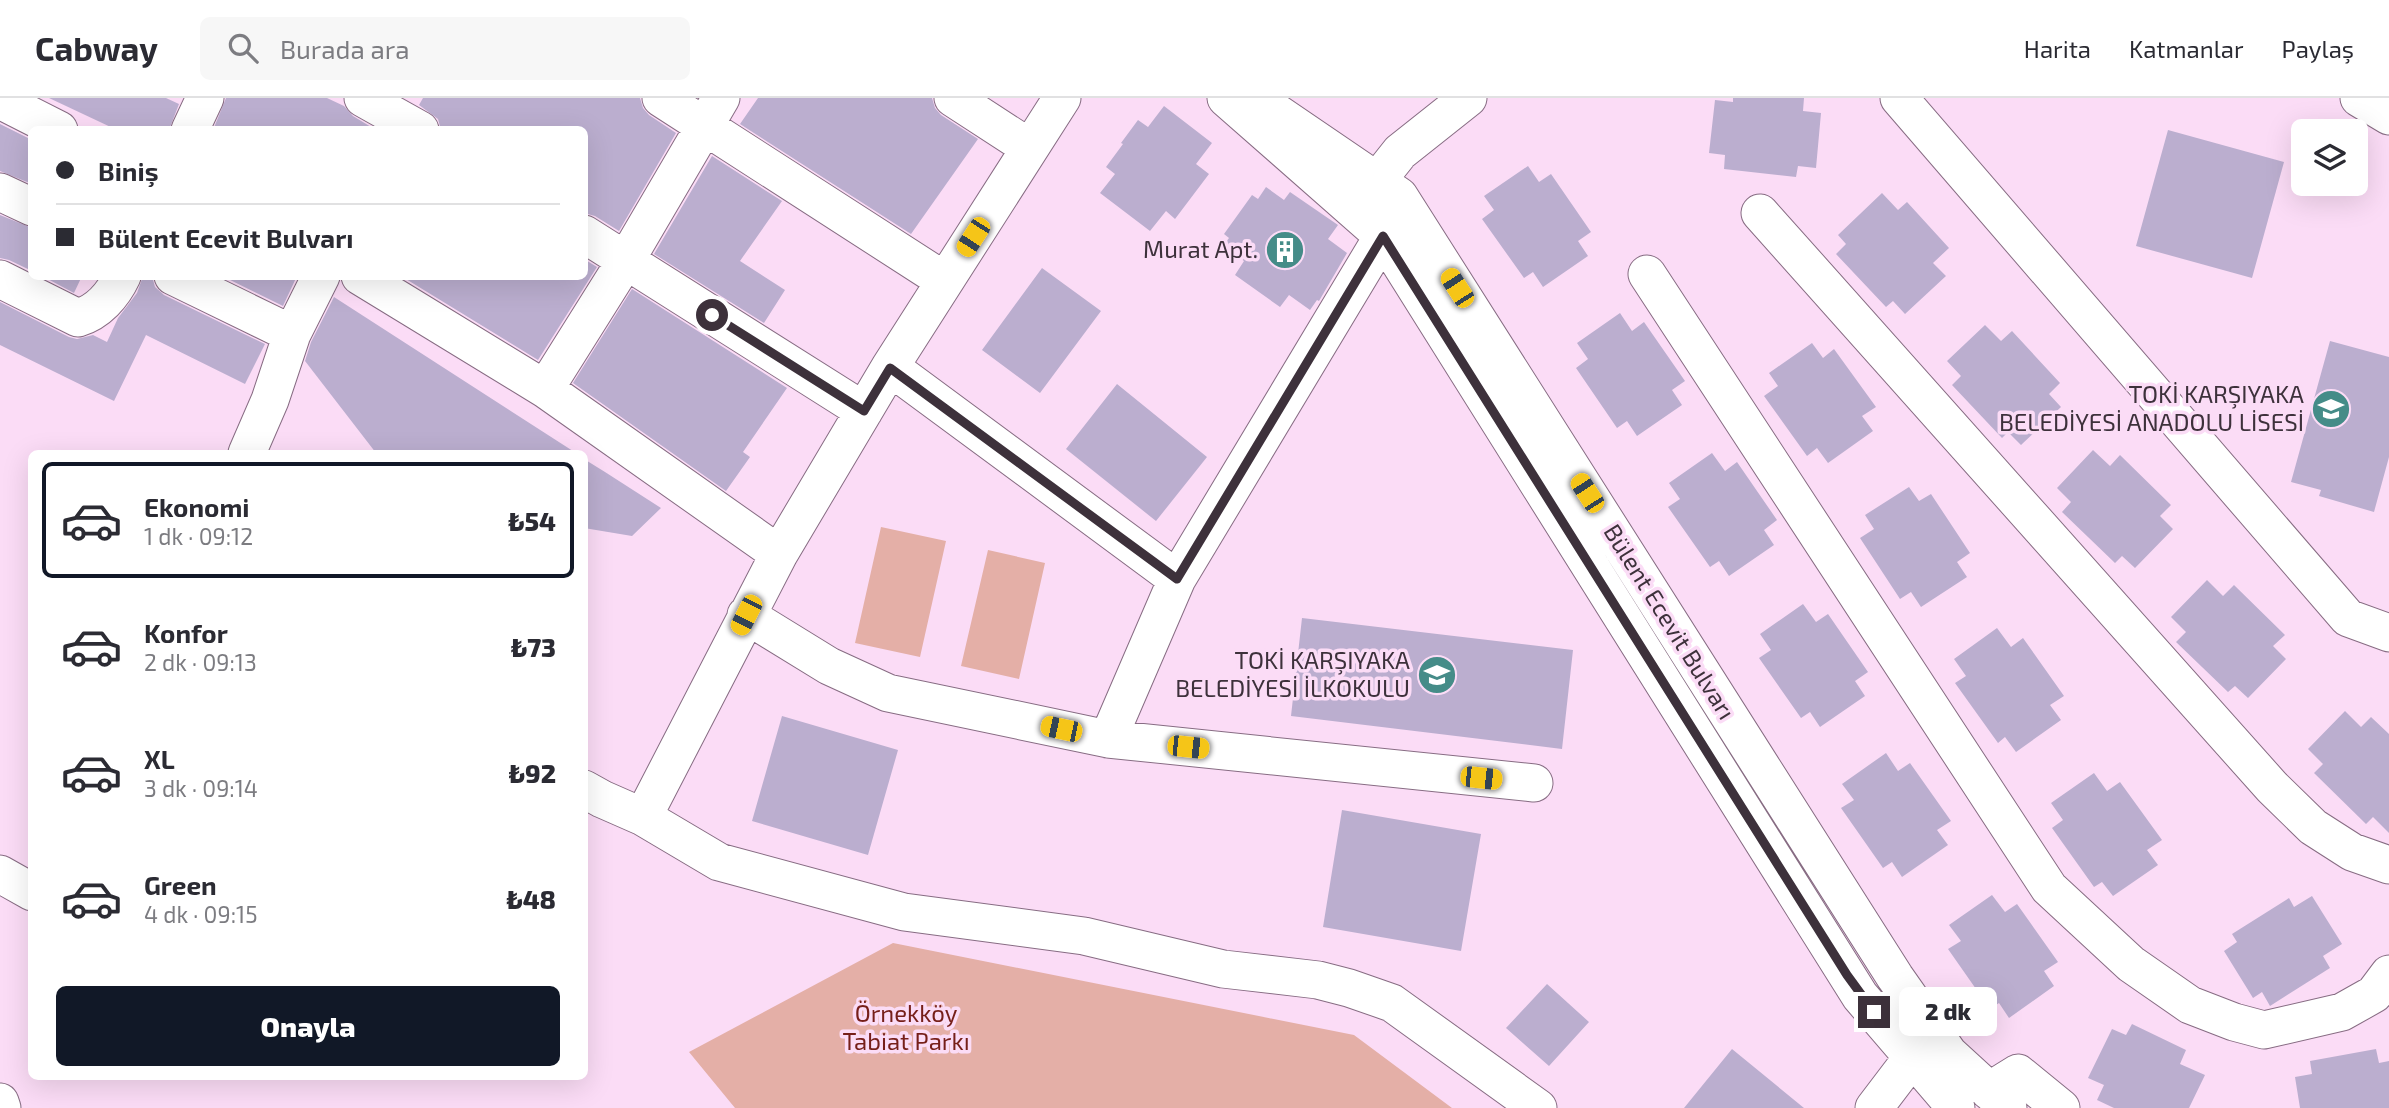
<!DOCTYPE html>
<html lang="tr">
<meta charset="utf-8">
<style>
:root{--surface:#fff;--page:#f7f7f7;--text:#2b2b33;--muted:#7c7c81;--line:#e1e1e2;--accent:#111827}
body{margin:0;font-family:"Exo 2",sans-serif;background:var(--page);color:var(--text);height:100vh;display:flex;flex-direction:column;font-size:26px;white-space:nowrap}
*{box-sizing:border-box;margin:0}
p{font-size:23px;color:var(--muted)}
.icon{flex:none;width:38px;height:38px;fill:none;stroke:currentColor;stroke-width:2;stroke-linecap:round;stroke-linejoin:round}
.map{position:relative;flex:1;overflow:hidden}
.details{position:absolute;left:28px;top:352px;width:560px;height:630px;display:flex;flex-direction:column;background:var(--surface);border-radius:10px;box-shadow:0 7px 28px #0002}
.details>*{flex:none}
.banner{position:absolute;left:28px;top:28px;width:560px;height:154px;border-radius:10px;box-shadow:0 7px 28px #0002;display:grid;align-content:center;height:154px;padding:0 28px;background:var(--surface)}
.tools{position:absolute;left:2291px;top:21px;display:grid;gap:14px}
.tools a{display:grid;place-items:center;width:77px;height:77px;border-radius:10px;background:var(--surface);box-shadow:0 7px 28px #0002;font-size:35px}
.end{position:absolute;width:32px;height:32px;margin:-16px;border:9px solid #3d313b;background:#fff;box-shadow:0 0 0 4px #fff}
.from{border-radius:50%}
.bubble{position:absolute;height:49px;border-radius:10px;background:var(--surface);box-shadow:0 7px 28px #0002;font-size:23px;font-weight:800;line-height:49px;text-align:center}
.car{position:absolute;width:21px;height:42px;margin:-21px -10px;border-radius:9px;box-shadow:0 0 5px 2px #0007;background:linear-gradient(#f5c518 24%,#345 0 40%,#f5c518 0 76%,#345 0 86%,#f5c518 0)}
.banner b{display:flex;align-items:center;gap:24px;height:66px;font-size:26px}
.banner b+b{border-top:2px solid var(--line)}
.banner i{width:18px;height:18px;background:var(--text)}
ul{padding:12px 0 0;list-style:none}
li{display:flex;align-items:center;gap:21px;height:116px;margin:0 14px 10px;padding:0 14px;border:4px solid transparent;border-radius:10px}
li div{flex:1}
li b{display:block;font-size:26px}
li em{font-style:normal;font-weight:800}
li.current{border-color:var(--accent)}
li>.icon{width:63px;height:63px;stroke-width:1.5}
.action{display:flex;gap:14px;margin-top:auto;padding:14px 28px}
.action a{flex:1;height:80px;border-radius:10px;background:var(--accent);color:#fff;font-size:28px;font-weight:800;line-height:80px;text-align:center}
header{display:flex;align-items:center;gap:42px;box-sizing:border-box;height:98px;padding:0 35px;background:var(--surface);border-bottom:2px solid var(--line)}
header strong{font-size:33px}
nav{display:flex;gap:38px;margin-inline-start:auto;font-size:24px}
.search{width:490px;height:63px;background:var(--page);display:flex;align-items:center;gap:18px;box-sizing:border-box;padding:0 24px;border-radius:10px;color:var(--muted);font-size:26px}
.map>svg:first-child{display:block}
</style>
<header>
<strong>Cabway</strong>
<div class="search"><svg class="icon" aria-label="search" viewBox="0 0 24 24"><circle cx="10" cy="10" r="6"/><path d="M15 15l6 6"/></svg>Burada ara</div>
<nav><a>Harita</a><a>Katmanlar</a><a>Paylaş</a></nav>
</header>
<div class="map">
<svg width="2389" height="1010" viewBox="0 0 2389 1010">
<rect width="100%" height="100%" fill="#fbdcf6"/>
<path fill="#e4afa7" d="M881 429 946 443 920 559 855 545Z
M988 452 1045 465 1019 581 961 568Z
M893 845 1354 937 1452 1010H735L689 954Z"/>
<path fill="#bbaecf" d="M49 0H166L179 6 169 32H117Z
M226 0H327L344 8 353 18 376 32H213Z
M423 0H640L643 10 649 17 676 35 619 133 595 118 584 115V32H441L438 21 419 7Z
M758 0H932L935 10 941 17 978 41 911 136 740 26Z
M1733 0H1804L1803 13 1821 15 1816 70 1798 68 1796 79 1724 71 1725 57 1709 55 1715 2 1733 4Z
M1164 8 1212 45 1196 66 1209 76 1175 121 1166 113 1150 133 1100 95 1115 76 1106 69 1123 46 1121 45 1138 22 1148 29Z
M0 26 32 42V86L0 73Z
M2168 32 2284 64 2252 180 2136 148Z
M712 58 782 103 740 163 785 192 764 225 654 156Z
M1528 68 1539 84 1551 76 1591 134 1578 143 1588 158 1543 189 1533 174 1524 180 1482 121 1494 112 1484 98Z
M1266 89 1284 102 1290 94 1338 127 1328 141 1347 155 1319 203 1317 202 1310 212 1289 197 1280 209 1235 177 1244 163 1223 148 1229 140 1224 136 1252 97 1258 101Z
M1882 95 1898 112 1907 104 1949 150 1933 165 1946 178 1905 216 1893 203 1886 209 1836 156 1846 146 1838 137Z
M0 117 32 130V173L9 162 0 160Z
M584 161 597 169 538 262 401 178H584Z
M1042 170 1101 213 1040 295 982 252Z
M42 178H82L74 195Z
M143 178H152L155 189 164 197 265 246 245 286 146 237 114 303 0 247V204L69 239 77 241 93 237 107 244 118 220 137 195Z
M222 178H297L283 208Z
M632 191 787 290 743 354 750 359 726 393 573 285Z
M334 199 576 355H376L305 263 311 244Z
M1620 215 1632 233 1644 224 1685 283 1672 292 1682 307 1637 338 1627 323 1617 330 1576 270 1588 261 1577 245Z
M1985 227 2001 243 2012 233 2060 285 2049 296 2061 309 2021 347 2008 334 2002 340 1952 287 1961 278 1947 263Z
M2330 243 2389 259V359L2374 414 2319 398 2321 392 2291 384Z
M1812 245 1823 260 1834 251 1876 309 1862 318 1873 333 1828 365 1817 350 1807 358 1764 298 1778 288 1769 275Z
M1117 286 1207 359 1156 423 1066 351Z
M2093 352 2110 368 2120 357 2171 407 2160 418 2173 431 2135 470 2122 458 2115 465 2062 414 2071 404 2057 390Z
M1712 355 1725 373 1737 364 1777 422 1764 432 1774 447 1729 478 1719 463 1710 469 1668 409 1680 401 1669 385Z
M584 361 605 374 661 410 632 438 584 430Z
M1909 389 1919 403 1931 396 1970 455 1957 464 1967 479 1921 509 1911 494 1900 501 1860 440 1874 431 1865 417Z
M2207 482 2223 498 2234 487 2285 537 2273 548 2286 561 2248 600 2235 588 2228 594 2176 544 2186 534 2171 519Z
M1803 506 1816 524 1828 516 1868 574 1855 583 1865 598 1820 629 1810 614 1801 620 1759 560 1771 552 1760 536Z
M1302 520 1573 552 1562 651 1291 618Z
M1997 530 2011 549 2023 540 2064 598 2050 607 2061 622 2016 654 2005 639 1998 645 1955 585 1966 578 1954 561Z
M2345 613 2361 629 2371 619 2389 636V735L2373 719 2366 726 2314 675 2323 666 2308 651Z
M782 618 898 652 868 757 752 723Z
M1886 655 1898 673 1910 665 1951 723 1937 732 1948 747 1902 779 1892 764 1883 770 1841 710 1854 702 1842 686Z
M2094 675 2107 693 2120 684 2162 742 2147 752 2158 767 2113 798 2102 784 2094 789 2052 730 2063 722 2051 705Z
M1342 712 1481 736 1461 853 1323 829Z
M1992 797 2005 814 2017 806 2058 864 2044 873 2054 888 2009 920 1999 905 1990 911 1948 851 1961 843 1949 827Z
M2312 798 2342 846 2323 858 2330 870 2270 908 2262 894 2253 900 2224 853 2237 844 2232 836 2289 800 2294 809Z
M1547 886 1589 924 1549 968 1506 930Z
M2132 926 2186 952 2180 966 2205 977 2189 1010H2114L2097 1002 2104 987 2088 980 2112 931 2126 937Z
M1732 951 1804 1010H1684Z
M2376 951 2379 965 2389 963V1010H2300L2295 979 2312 976 2310 963Z"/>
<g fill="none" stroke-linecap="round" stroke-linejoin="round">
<g stroke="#876c83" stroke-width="39">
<path id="minor" d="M363 0 420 32
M661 0 945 183
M953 0 1030 50
M1062 0 890 269 779 456 643 719 719 764 904 814 1084 838 1223 871 1318 882 1349 890 1392 905 1538 1010
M1226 0 1383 138 1860 898 1956 1010
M1255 0 1399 98 1895 879 1949 956 2008 1010
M1899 0 2348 520 2389 535
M2359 0 2389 18
M0 2 59 32
M190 32 205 0
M0 94 32 109
M1760 115 2272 689 2313 729 2352 754 2389 767
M584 136 864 313
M1647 176 2049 790 2131 866 2190 907 2234 924 2264 932 2342 914 2374 896 2389 876
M173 178 292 236
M360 178 545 291 779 456
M0 181 78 220C98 214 113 197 122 178
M890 269 1177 481
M545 291 626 162 721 0
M247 355 270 302 292 236 321 178
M746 517 829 568 888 595 1108 641 1534 685
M1108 641 1177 481 1383 138 1377 83 1400 54 1468 0
M584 691 602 701 643 719
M0 776 32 794
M1989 993 2018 975 2061 1010
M0 1004 2 1010
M1874 1010 1912 960"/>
</g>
<use href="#minor" stroke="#fff" stroke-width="37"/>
</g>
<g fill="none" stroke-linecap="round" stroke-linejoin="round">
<path stroke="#3d313b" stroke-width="9" d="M712 217 864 313 890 270 1177 481 1383 138 1847 877 1874 914"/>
</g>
<defs>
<g id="building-disc" transform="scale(2.0125)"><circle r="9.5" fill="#458c88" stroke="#fbdcf6"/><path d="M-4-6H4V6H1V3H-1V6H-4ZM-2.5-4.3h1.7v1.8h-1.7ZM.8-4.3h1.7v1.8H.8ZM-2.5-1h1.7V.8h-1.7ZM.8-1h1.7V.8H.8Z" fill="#fff"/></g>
<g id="school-disc" transform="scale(2.0125)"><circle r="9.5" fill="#458c88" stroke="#fbdcf6"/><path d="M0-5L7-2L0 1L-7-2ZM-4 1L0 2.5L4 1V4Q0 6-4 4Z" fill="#fff"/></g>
</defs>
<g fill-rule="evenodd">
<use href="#building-disc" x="1285" y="152"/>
<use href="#school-disc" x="2331" y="311"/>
<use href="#school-disc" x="1437" y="577"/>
</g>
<g text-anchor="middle" stroke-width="7" stroke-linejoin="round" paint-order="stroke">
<g font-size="24" fill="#3d313b" stroke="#fbdcf6" text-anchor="end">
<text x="1258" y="160">Murat Apt.</text>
<text x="2304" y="305">TOKİ KARŞIYAKA<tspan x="2304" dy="28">BELEDİYESİ ANADOLU LİSESİ</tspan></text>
<text x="1410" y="571">TOKİ KARŞIYAKA<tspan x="1410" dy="28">BELEDİYESİ İLKOKULU</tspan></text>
</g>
<g font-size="24" fill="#3d313b" stroke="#fbdcf6">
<text transform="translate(1669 524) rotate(58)" y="8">Bülent Ecevit Bulvarı</text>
</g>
<g font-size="24" fill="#761f19" stroke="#fbdcf6">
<text x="906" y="924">Örnekköy<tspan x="906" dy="28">Tabiat Parkı</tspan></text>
</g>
</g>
</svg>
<div class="tools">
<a><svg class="icon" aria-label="layers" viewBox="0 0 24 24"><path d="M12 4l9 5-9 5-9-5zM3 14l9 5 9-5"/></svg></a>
</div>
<i class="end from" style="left:712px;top:217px"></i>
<i class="end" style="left:1874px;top:914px"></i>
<div class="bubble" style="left:1899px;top:889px;width:98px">2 dk</div>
<i class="car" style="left:973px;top:139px;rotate:213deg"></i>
<i class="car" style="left:1457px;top:190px;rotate:327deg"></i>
<i class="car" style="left:1587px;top:395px;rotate:327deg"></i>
<i class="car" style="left:746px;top:517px;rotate:207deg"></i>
<i class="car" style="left:1061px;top:631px;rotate:282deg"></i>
<i class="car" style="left:1188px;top:649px;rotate:96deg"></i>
<i class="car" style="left:1481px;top:680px;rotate:96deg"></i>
<div class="banner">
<b><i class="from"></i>Biniş</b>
<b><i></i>Bülent Ecevit Bulvarı</b>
</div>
<section class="details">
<ul>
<li class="current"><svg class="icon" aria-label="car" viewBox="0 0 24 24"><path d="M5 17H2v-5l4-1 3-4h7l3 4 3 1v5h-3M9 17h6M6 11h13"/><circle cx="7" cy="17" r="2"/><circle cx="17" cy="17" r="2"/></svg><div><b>Ekonomi</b><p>1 dk · 09:12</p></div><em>₺54</em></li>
<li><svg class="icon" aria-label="car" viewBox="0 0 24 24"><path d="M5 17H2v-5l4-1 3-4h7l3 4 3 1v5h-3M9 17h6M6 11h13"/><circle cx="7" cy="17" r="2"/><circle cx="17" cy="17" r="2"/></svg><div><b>Konfor</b><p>2 dk · 09:13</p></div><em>₺73</em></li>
<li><svg class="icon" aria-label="car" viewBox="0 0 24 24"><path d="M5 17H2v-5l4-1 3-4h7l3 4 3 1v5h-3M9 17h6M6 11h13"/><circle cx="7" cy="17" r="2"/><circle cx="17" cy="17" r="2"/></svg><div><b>XL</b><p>3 dk · 09:14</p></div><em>₺92</em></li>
<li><svg class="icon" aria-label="car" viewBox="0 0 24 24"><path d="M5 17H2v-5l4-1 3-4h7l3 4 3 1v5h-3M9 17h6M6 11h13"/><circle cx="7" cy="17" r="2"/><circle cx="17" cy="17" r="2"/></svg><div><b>Green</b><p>4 dk · 09:15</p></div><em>₺48</em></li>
</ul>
<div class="action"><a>Onayla</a></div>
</section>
</div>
